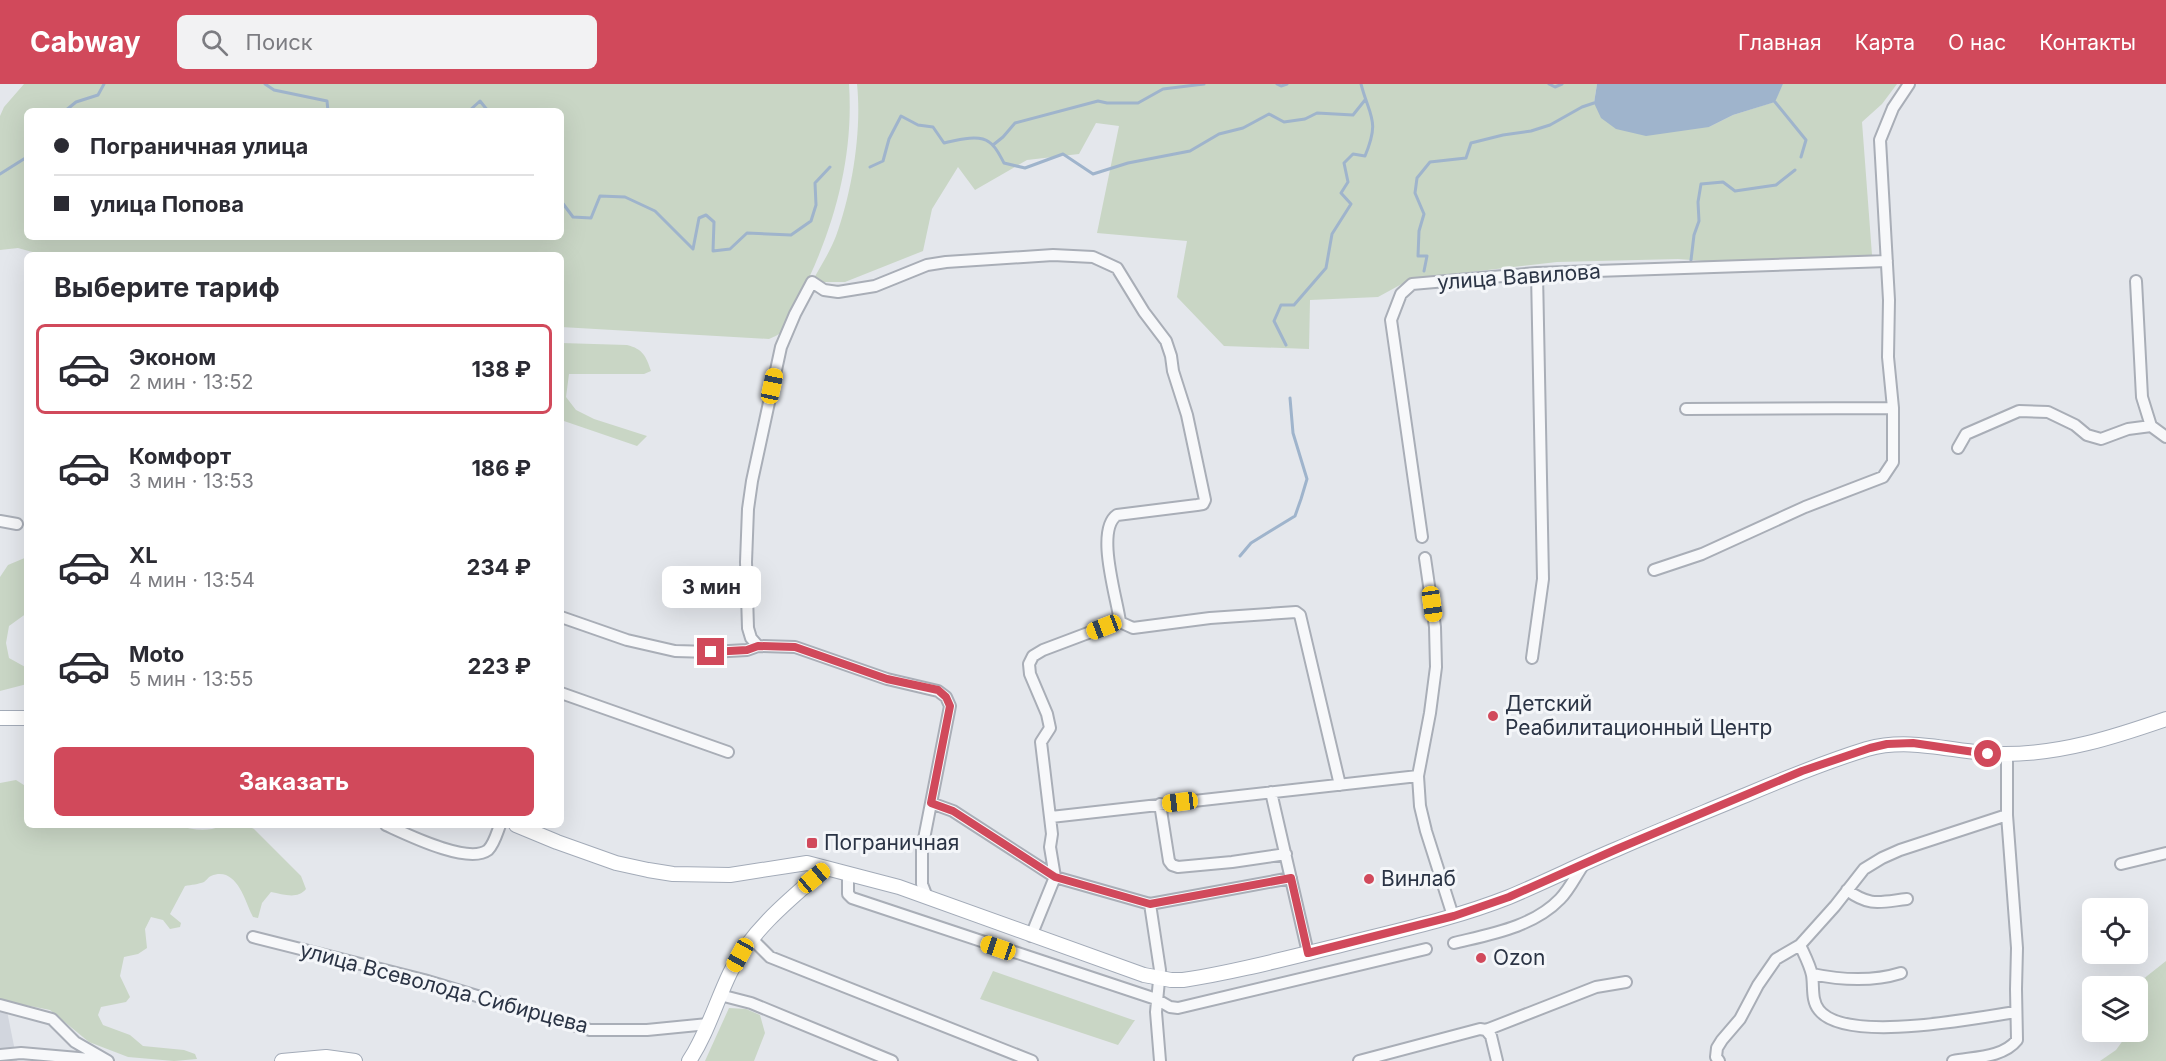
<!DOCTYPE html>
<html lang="ru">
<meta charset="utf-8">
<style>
:root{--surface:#fff;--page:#f2f2f3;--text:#2b2b33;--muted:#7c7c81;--line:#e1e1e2;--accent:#d1495b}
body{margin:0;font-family:Inter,sans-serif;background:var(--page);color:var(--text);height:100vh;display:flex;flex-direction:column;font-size:22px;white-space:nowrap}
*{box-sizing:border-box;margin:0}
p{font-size:20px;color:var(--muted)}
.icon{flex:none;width:33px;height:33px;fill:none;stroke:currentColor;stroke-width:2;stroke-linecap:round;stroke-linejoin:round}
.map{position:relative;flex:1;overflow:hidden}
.drawer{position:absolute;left:24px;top:168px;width:540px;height:576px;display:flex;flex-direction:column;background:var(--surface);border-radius:9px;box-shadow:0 6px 24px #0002}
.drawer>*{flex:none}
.guide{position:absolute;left:24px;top:24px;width:540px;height:132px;border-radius:9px;box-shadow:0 6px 24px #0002;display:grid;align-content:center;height:132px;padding:0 30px;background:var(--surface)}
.fabs{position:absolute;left:2082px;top:814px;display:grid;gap:12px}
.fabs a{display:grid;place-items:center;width:66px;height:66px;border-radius:9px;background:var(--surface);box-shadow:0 6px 24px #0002;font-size:30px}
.end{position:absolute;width:27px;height:27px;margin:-14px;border:8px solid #d1495b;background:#fff;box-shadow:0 0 0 3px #fff}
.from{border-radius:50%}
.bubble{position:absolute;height:42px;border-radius:9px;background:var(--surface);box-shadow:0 6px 24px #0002;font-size:20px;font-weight:700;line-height:42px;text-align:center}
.car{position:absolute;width:18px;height:36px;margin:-18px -9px;border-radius:8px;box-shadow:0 0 4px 2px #0007;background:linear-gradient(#f5c518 24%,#345 0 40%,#f5c518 0 76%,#345 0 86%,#f5c518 0)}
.guide b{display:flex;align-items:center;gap:21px;height:57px;font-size:22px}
.guide b+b{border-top:2px solid var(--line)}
.guide i{width:15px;height:15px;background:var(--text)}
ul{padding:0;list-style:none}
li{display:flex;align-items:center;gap:18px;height:90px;margin:0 12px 9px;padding:0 18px;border:3px solid transparent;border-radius:9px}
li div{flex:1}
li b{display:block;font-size:22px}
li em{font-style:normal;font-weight:700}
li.selected{border-color:var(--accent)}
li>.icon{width:54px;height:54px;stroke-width:1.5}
h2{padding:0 30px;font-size:27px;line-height:72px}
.cta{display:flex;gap:12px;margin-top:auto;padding:12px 30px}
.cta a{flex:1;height:69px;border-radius:9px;background:var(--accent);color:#fff;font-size:24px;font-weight:700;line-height:69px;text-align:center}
header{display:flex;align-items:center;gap:36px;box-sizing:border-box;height:84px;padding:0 30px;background:var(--accent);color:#fff}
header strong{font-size:28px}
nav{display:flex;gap:33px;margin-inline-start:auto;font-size:21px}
.search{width:420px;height:54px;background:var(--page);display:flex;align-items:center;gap:15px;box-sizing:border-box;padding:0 21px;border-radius:9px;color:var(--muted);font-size:22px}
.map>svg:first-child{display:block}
</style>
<header>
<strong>Cabway</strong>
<div class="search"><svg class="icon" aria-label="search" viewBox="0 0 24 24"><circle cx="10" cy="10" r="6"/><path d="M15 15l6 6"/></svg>Поиск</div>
<nav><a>Главная</a><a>Карта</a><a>О нас</a><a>Контакты</a></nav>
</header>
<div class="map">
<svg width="2166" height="977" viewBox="0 0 2166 977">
<rect width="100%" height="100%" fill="#e4e7ec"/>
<path fill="#d2d6de" d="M0 916 5 917 17 977H0Z"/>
<path fill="#c9d6c5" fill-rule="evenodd" d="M24 0H849C854 76 833 149 798 216 793 225 789 240 781 248 779 251 773 253 769 255L561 243V171H43L18 164 0 166V32L4 23ZM27 27H561V153H27Z
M857 0H1597L1594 19 1709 43 1733 31 1774 18 1783 0H1897L1882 20 1862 38 1872 171 1799 176 1717 178 1678 175 1557 178 1411 195 1378 213 1310 216 1309 265 1224 262 1177 213 1187 157 1097 149 1119 42 1096 39 1079 70 1027 76 975 106 958 83 932 125 923 167 845 198H812C820 183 830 168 836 152 852 108 862 47 857 0Z
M561 259 627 261C643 265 646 272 651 287L644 290H569L566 313 576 326 594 335 647 352 637 362 561 336Z
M27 473V529L9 542 6 559 9 574 27 584V600L0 607V493L8 481Z
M16 696 27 703V741H178C188 745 201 747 212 745 224 741 242 737 254 745L301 792 306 805C297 816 283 810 271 808L262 819 258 834 253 833 251 829C244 813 235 782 211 792 208 793 207 796 204 798 199 800 191 801 185 802L170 830 181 839 180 843 170 845 163 836 151 833 145 845 147 864 138 870 124 873 120 892 130 913 126 918 101 923 98 931 103 941 130 951 143 962 184 966 195 970 197 975 174 977 128 973 89 958 50 926 0 916V699Z
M2166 877V977H2100L2116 966 2129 948H2138V929L2142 896Z
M993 887 1133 936H1135L1118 961 980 915Z
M729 924 746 925 760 931 765 949 754 977H705Z"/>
<path fill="#9fb4cc" d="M1597 0H1783L1775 18 1733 31 1709 43 1646 52 1616 45 1601 34 1594 19Z"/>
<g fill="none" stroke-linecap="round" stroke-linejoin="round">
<path stroke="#9fb4cc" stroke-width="3" d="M265 0 274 6 327 17 328 27
M1277 0 1281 2 1287 0
M1549 0 1555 3 1562 0
M1775 18 1806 56 1801 73
M65 27 76 18 98 11 104 0
M469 27 480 17 488 27
M993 61 1003 53 1015 39 1098 17 1107 19H1138L1163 5 1204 0
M870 83 883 77 889 55 901 32 918 41 933 43 944 59C957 56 979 50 989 58 996 62 1000 72 1004 79L1025 84 1063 70 1093 90 1128 79 1190 67 1219 50 1243 44 1269 30 1284 38 1305 35 1317 29 1353 31 1365 16
M0 90 27 73
M561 117 573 133 591 134 600 112 625 113 655 127 693 165 699 134 706 131 714 138 713 167 730 165 747 149 791 151 811 137 816 121 815 99 830 83
M1691 176 1694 151 1699 137 1698 118 1701 100 1723 98 1735 107 1776 101 1795 86
M1424 187 1427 172H1418L1419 147 1424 130 1415 109 1417 94 1430 78 1466 74 1471 59 1503 51 1531 47 1550 41 1582 23 1594 19
M1286 261 1274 237 1281 221H1294L1326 184 1332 150 1351 120 1341 109 1348 98 1344 79 1353 70 1365 72C1380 36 1370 34 1361 0
M1240 472 1251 459 1295 432 1301 415 1307 395 1293 349 1290 314"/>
<g stroke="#a9aeb7" stroke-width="14">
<path id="minor" d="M2136 197 2142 313 2151 342 2166 353
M1686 325 1893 324
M1958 364 1966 350 2019 327 2048 328 2075 341 2087 351 2101 355 2128 345 2151 342
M0 437 17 440
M1422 453 1391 236 1401 210 1412 200 1537 189 1887 177
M1425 474 1435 543 1436 583 1430 629 1418 692 1420 722 1426 747 1453 832
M1654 486 1702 470 1805 423 1883 393 1893 378V324L1888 273 1889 216 1880 56 1893 24 1909 0
M561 533 627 556 675 567 711 568 747 566 758 562 795 563 887 595 938 607 946 613 950 622 922 765V800L927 813
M1115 539 1120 538 1133 544 1210 534 1296 528 1300 531 1340 701
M758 562 751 554 748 544 746 478 748 425 752 397 781 263 795 230 812 198 824 206 838 208 875 202 927 181 946 178 1053 171 1093 173 1117 184 1144 228 1166 257 1171 272 1173 287 1187 331 1205 416 1203 420 1197 421 1117 431C1095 446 1117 514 1120 538
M1532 574 1543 495 1537 189
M561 609 728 668
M1271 708 1308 869
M931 719 953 727 1055 793 1150 820 1291 794
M1160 720 1169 777 1172 781 1178 783 1232 778 1286 770
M1051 733 1418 692
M386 741C406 750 468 781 488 766 494 760 497 749 500 741
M2121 780 2166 769
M848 789V810L852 814 1156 915 1170 923 1178 924 1426 865
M1847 806C1870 823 1880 818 1907 815
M1150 820 1160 886 1156 928 1160 977
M1031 852 1055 793 1050 763 1052 750 1041 658 1050 644 1047 630 1030 590 1029 580 1033 572 1043 566 1104 543
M253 853 424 896 590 946H647L708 940
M752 855 770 873 1032 977
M1454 859C1491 850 1533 843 1560 815 1570 805 1576 791 1584 780
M1800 861C1804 870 1810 881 1812 891 1814 903 1811 916 1819 926 1846 960 1975 934 2016 928
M1812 890C1841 896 1872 898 1901 889
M720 911 751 919 892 977
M0 921 52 935 75 958 108 977
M1486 946 1596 903 1626 898
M0 971 21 969 101 976
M1359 977 1480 945 1486 946 1491 952 1497 977
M1719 977 1716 973 1717 964 1722 956 1740 935 1758 901 1776 875 1800 861 1835 822 1864 785 1882 774 1900 766 2007 731
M1953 977C1973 973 2003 974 2017 956L2016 905 2017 864 2007 731V670"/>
</g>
<g stroke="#a3abb8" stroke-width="16">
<path id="major" d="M0 634H27
M516 741 557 758 616 779 648 786 673 790 730 791 807 779 899 803 1144 891 1171 896H1183C1237 888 1291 873 1345 860 1400 846 1456 834 1509 813 1545 798 1581 780 1617 765 1660 746 1703 729 1746 711 1786 694 1825 678 1867 665 1913 652 1958 670 2005 670 2061 670 2114 653 2166 635
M282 977 326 973 355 977
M689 977C707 950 716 918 730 889 750 847 791 814 826 784"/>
</g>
<use href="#minor" stroke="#f7f8fa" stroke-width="10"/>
<use href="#major" stroke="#fff" stroke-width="14"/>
</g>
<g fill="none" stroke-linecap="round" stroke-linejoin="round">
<path stroke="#d1495b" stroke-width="8" d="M711 568 747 566 758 562 795 563 887 595 938 606 946 613 950 622 931 719 953 727 1055 793 1150 820 1291 794 1308 869 1454 832 1509 813 1617 765 1802 687 1870 664 1887 660 1913 659 1988 670"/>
</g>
<g fill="#d1495b" stroke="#f4f6f9" stroke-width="2">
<circle cx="1493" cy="632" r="6"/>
<rect x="806" y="753" width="12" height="12" rx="3"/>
<circle cx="1369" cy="795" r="6"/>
<circle cx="1481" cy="874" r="6"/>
</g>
<g text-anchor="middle" stroke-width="6" stroke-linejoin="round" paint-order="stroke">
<g font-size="21" fill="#2b3445" stroke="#f4f6f9">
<text transform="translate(1519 193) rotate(-4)" y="7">улица Вавилова</text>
<text transform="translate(444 904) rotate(15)" y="7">улица Всеволода Сибирцева</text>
</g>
<g font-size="21" fill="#2b3445" stroke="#f4f6f9" text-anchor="start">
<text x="1505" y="627">Детский<tspan x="1505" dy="24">Реабилитационный Центр</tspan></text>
<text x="824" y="766">Пограничная</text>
<text x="1381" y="802">Винлаб</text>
<text x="1493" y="881">Ozon</text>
</g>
</g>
</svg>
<div class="fabs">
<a><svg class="icon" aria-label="locate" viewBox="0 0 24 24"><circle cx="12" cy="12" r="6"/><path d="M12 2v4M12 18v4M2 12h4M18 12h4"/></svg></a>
<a><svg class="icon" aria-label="layers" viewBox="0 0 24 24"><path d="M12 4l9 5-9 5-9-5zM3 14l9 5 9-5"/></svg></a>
</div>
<i class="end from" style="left:1988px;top:670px"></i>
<i class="end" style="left:711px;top:568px"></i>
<div class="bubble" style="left:662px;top:482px;width:99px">3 мин</div>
<i class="car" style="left:772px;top:302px;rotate:12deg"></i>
<i class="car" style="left:1432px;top:520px;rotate:172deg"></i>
<i class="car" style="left:1104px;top:543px;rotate:249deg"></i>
<i class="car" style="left:1180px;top:718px;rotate:263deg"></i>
<i class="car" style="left:814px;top:794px;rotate:50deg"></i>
<i class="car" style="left:998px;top:864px;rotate:289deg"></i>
<i class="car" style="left:740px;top:871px;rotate:209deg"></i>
<div class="guide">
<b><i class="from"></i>Пограничная улица</b>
<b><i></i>улица Попова</b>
</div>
<section class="drawer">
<h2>Выберите тариф</h2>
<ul>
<li class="selected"><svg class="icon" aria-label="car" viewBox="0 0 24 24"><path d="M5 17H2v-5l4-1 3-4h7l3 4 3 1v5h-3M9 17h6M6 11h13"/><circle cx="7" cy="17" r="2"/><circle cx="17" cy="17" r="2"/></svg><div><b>Эконом</b><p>2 мин · 13:52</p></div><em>138 ₽</em></li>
<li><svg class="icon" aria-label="car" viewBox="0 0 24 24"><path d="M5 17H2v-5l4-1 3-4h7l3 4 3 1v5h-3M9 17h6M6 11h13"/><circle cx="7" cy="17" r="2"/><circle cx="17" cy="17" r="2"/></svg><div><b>Комфорт</b><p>3 мин · 13:53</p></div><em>186 ₽</em></li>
<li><svg class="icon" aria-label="car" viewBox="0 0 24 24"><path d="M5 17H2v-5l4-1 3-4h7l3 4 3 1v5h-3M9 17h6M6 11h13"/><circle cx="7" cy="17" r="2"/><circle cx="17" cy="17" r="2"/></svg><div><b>XL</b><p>4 мин · 13:54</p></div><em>234 ₽</em></li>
<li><svg class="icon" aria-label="car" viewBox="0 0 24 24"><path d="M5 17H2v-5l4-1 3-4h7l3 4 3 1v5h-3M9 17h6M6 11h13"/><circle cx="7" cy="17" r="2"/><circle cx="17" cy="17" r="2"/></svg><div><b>Moto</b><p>5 мин · 13:55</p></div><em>223 ₽</em></li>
</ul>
<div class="cta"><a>Заказать</a></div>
</section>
</div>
